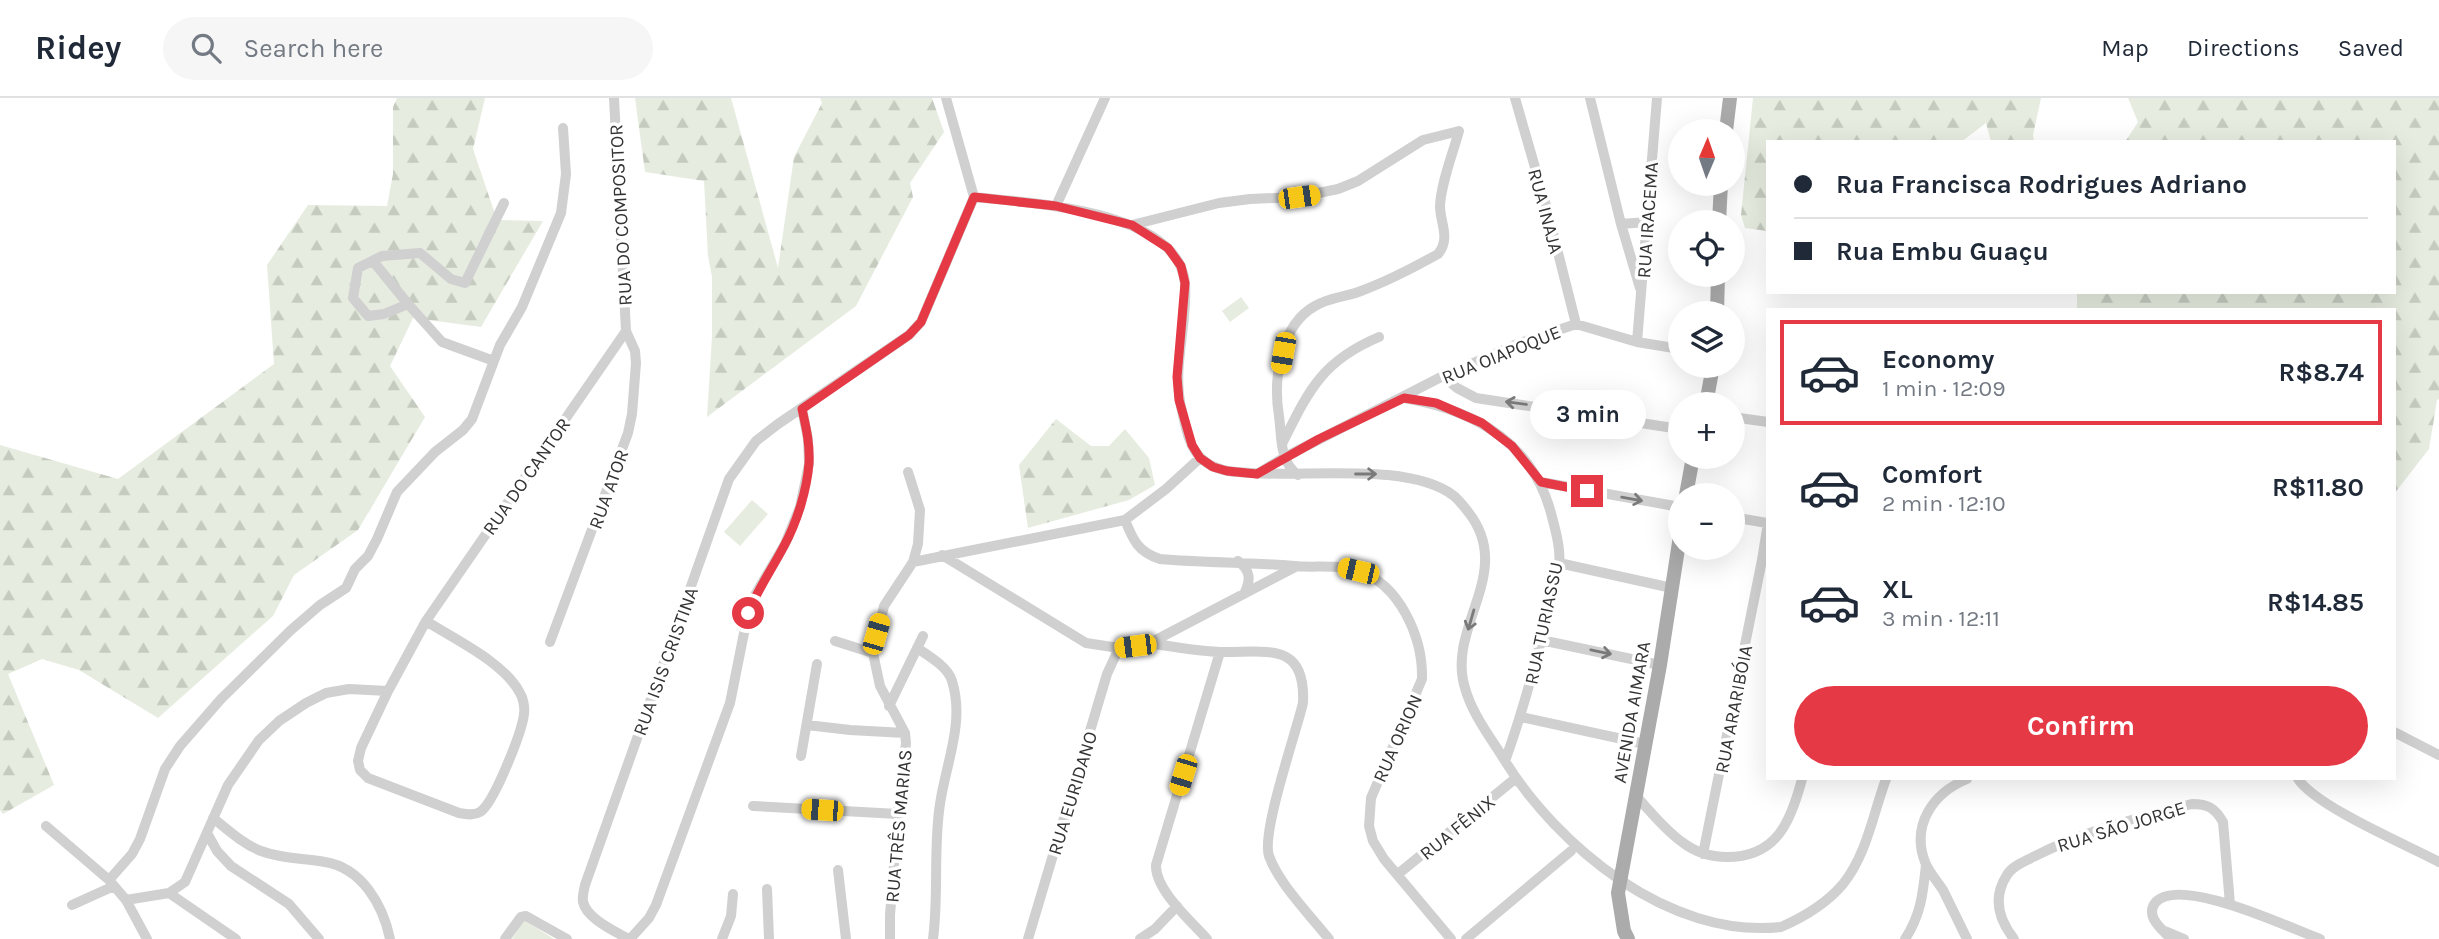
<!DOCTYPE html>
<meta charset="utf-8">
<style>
:root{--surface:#fff;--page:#f6f6f7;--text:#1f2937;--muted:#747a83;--line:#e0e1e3;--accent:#e63946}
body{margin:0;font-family:Karla,sans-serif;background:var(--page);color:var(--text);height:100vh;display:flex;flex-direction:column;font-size:26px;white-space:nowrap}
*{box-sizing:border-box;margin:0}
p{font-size:23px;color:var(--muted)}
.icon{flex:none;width:38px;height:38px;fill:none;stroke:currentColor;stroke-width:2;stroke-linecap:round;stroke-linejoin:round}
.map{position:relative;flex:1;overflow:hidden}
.side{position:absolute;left:1766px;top:210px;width:630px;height:472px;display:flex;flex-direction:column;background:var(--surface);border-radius:0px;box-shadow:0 7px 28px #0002}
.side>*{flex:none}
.banner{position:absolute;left:1766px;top:42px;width:630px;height:154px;border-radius:0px;box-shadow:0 7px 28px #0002;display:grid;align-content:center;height:154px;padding:0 28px;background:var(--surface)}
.needle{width:46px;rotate:2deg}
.buttons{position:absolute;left:1668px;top:21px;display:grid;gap:14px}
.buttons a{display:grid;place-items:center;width:77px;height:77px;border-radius:50%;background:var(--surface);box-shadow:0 7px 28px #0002;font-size:35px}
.end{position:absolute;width:32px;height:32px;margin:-16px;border:9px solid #e63946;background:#fff;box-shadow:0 0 0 4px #fff}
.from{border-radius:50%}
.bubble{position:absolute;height:49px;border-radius:24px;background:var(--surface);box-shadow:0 7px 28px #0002;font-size:23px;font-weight:700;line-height:49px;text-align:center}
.car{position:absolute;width:21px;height:42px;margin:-21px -10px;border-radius:9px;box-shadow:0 0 5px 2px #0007;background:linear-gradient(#f5c518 24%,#345 0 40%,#f5c518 0 76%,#345 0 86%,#f5c518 0)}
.banner b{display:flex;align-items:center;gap:24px;height:66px;font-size:26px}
.banner b+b{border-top:2px solid var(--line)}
.banner i{width:18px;height:18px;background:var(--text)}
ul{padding:12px 0 0;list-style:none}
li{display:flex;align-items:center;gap:21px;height:105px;margin:0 14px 10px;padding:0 14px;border:4px solid transparent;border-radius:0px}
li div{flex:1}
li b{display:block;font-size:26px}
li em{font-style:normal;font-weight:700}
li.on{border-color:var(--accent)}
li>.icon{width:63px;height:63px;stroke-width:1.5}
.cta{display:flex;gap:14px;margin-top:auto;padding:14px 28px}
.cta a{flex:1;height:80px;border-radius:42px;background:var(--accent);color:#fff;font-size:28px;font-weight:700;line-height:80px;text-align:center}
header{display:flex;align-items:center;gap:42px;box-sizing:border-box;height:98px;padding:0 35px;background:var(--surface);border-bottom:2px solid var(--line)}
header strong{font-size:33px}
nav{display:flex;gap:38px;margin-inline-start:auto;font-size:24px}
.search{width:490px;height:63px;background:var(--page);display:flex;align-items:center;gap:18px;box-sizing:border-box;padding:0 24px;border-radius:38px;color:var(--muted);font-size:26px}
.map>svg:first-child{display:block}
</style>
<header>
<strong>Ridey</strong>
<div class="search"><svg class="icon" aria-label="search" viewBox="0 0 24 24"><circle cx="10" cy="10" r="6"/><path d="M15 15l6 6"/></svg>Search here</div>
<nav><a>Map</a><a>Directions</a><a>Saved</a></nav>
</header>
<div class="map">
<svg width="2439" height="841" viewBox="0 0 2439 841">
<defs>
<pattern id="forest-firs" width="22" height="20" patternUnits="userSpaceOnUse" patternTransform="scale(1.75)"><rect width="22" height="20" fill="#e6ecdf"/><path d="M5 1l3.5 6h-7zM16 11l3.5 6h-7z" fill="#c6cbc0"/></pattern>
</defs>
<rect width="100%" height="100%" fill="#fff"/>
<path fill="url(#forest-firs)" d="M397 0H485L473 51 497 122 543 123 481 229 413 220 390 268 425 319 358 432 294 477 273 518 158 620 79 572 42 561 8 576 54 687 3 716 0 712V347L118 381 274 266 267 167 308 107 387 108 393 76V9Z
M635 0H731L778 170 794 59 822 5 820 0H932L944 34 910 85 913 99 856 208 707 319 712 239V179L708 158 704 83 645 74Z
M1753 0H2041L2033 37 2034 44H1991L1986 25 1961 44H1768L1767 133 1745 130 1741 117Z
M2128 0H2439V301L2437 302 2429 351 2394 396V212H2077V194H2394V44H2125L2138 24Z
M1056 321 1091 348H1109L1125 331 1149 360 1155 387 1129 402 1028 430 1019 367Z"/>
<path fill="#e6ecdf" d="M1241 199 1249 210 1230 224 1222 213Z
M752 402 768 416 740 448 724 434Z
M524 822 554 841H512Z"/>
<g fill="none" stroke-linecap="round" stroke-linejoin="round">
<path stroke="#d0d0d0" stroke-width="10" d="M1515 0 1547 111 1576 226
M1590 0 1621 126 1640 190
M974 99C1028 105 1178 111 1185 185 1188 228 1171 270 1182 313 1186 330 1189 350 1202 361 1216 374 1235 374 1252 375 1307 379 1410 364 1454 398 1459 402 1465 410 1469 415 1515 475 1446 529 1465 590 1472 616 1491 640 1505 663 1557 747 1668 841 1781 829 1804 819 1827 805 1843 786 1867 756 1873 716 1886 681
M1056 108 1105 0
M1621 126 1647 124
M1132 127 1219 105 1250 101 1299 99 1338 91 1358 83 1423 42 1459 33C1453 55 1441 85 1440 108 1440 125 1451 140 1438 156 1413 170 1388 183 1361 193 1346 199 1329 199 1315 208 1280 227 1273 282 1279 318 1282 340 1279 363 1298 377
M373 163 408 206
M1637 244 1657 0
M494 263 442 244 408 206 384 216 368 218 353 200 358 170 382 158 420 155 451 181 465 185 504 105
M1443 278 1457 290 1476 300 1680 331
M1404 300C1475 312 1534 345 1552 419 1556 434 1561 452 1559 467 1557 484 1551 502 1547 519 1535 568 1522 616 1505 663
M1732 319 1768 324
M1283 344C1309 292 1322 263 1379 239
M1257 376 1283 360 1443 278 1517 246 1576 226 1637 244 1680 251
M1541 384 1680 409
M1732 419 1767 425
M1125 422C1133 442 1138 454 1160 461 1205 465 1249 464 1294 468 1315 470 1337 466 1358 473 1400 486 1423 540 1422 581L1371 700 1369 728 1373 743 1384 761 1451 841
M942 457 1086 545 1119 550 1150 545 1297 468
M1238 463C1251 473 1251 482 1244 496
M913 464 1125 422 1166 391 1200 360
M1559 465 1672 490
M426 523C454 541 504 564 520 595 523 600 525 609 524 616 522 634 494 705 480 714 473 718 466 716 459 715L368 680 360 672 358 663 361 650 388 593 426 523 626 233
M1541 542 1660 567
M835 543 873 555
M550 544 628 335 632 316 636 265 635 253 626 233 614 0
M1150 545C1173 549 1197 553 1220 554 1265 555 1306 542 1303 605 1296 635 1261 735 1269 758 1279 786 1310 817 1329 841
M917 550C929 558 948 569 952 583 965 624 946 665 940 706 933 750 939 796 933 841
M889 608 923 538
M1521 619 1645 646
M807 627 850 632 905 635
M2394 634 2439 657
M801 658 817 566
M1967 681C1933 695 1911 727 1925 764 1929 774 1937 783 1943 792 1951 808 1959 825 1967 841
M2298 681C2317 709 2405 746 2439 764
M1636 698C1650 713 1665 732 1682 744 1695 754 1711 759 1727 759 1777 759 1791 723 1802 681
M753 708 898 716
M213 720C228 732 243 746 261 753 282 761 304 760 325 764 362 770 383 807 390 841
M46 728 109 782 126 802 147 841
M207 735 217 753 231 768 289 806 319 841
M1703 756 1762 462 1768 425
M838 772 846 841
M1398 776 1516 680
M109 782 132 756 140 741 165 671 180 648 221 601 291 532 320 507 346 490 355 471 368 458 377 441 397 394 435 354 463 332 472 321 500 247 522 209 561 115 566 76 563 30
M767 791 769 841
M169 795 236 841
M126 802 169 795 185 784 228 687 259 642 279 623 306 605 326 595 349 591 388 593
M72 807 114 788
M2165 833 2184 841
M505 841 521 819 526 818 567 841
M628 841C615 833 587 821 583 804 582 799 584 792 585 787L729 381 756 343 778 326 909 237 921 224 974 99 946 0
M630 841 649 820 656 807 730 605 748 515 755 497 785 446 800 409 809 366 808 341 802 311
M722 841 731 818 733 796
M890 841V817L898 716 906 645 905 635 880 588 873 555 884 508 913 464 918 446 920 412 908 374
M1028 841 1107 576 1119 550
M1140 841 1155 831 1177 808
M1207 841C1191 823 1155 792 1156 767L1220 554
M1466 841 1571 753
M1905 841C1921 817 1923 795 1926 767
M2014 841C1999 822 1992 800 2007 777 2012 768 2024 764 2033 759 2084 733 2137 720 2192 706 2208 706 2215 710 2223 724L2230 806
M2171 841C2162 831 2145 819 2155 805 2178 776 2292 831 2320 841"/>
<path stroke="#ababab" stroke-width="14" d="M1726 33 1730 0
M1719 124 1721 86
M1717 215 1718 177
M1706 306 1713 268
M1686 397 1693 359
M1628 841 1624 833 1618 795 1660 567 1680 438"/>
</g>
<defs><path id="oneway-shaft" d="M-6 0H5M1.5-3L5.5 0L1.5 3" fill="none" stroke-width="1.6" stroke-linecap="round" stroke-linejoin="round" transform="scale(1.75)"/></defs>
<g stroke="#7a7a7a">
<use href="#oneway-shaft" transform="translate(1516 305) rotate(-172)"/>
<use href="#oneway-shaft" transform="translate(1366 376)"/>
<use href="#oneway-shaft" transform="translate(1632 401) rotate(10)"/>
<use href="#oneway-shaft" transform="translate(1471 522) rotate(106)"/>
<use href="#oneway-shaft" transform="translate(1601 554) rotate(12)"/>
</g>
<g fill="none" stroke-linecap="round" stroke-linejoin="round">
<path stroke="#e63946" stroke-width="9" d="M748 515C758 491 772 471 784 448 797 424 807 392 809 365 810 346 806 329 802 311L909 237 921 224 974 99 1056 108 1132 127 1168 150 1181 168 1185 185 1177 279 1179 302 1192 347 1200 360 1213 369 1227 373 1257 376 1319 341 1404 300 1436 305 1482 325 1512 348 1541 384 1587 393"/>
</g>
<g text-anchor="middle" stroke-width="7" stroke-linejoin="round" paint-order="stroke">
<g font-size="19" fill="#333" stroke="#fff">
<text transform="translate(1546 113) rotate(75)" y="7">RUA INAJA</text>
<text transform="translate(620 117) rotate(-93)" y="7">RUA DO COMPOSITOR</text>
<text transform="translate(1647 122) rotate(-86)" y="7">RUA IRACEMA</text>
<text transform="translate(1501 256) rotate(-22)" y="7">RUA OIAPOQUE</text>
<text transform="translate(526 378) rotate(-55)" y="7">RUA DO CANTOR</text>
<text transform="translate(608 391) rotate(-70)" y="7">RUA ATOR</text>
<text transform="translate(1543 525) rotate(-78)" y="7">RUA TURIASSU</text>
<text transform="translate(665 563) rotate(-70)" y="7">RUA ISIS CRISTINA</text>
<text transform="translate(1733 611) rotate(-79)" y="7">RUA ARARIBÓIA</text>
<text transform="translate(1631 614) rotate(-80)" y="7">AVENIDA AIMARA</text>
<text transform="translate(1397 640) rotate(-66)" y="7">RUA ORION</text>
<text transform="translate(1072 695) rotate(-73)" y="7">RUA EURIDANO</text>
<text transform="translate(898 728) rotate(-85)" y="7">RUA TRÊS MARIAS</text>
<text transform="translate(2121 728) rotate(-17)" y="7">RUA SÃO JORGE</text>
<text transform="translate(1457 729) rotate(-39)" y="7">RUA FÊNIX</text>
</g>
</g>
</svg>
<div class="buttons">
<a><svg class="needle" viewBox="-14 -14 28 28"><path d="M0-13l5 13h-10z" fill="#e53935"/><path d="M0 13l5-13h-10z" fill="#747a83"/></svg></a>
<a><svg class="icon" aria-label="locate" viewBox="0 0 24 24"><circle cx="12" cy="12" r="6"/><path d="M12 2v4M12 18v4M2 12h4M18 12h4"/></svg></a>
<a><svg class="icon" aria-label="layers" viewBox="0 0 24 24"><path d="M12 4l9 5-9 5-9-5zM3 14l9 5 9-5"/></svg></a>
<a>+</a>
<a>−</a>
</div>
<i class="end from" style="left:748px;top:515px"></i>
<i class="end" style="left:1587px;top:393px"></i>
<div class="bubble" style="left:1530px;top:292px;width:116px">3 min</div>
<i class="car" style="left:1299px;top:99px;rotate:82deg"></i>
<i class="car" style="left:1283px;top:255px;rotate:190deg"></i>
<i class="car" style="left:1358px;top:473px;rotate:283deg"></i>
<i class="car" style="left:876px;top:536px;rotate:16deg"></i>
<i class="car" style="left:1135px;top:548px;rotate:263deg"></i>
<i class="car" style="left:1183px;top:677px;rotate:197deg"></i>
<i class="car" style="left:822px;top:712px;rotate:274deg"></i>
<div class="banner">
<b><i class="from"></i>Rua Francisca Rodrigues Adriano</b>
<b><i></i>Rua Embu Guaçu</b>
</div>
<section class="side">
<ul>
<li class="on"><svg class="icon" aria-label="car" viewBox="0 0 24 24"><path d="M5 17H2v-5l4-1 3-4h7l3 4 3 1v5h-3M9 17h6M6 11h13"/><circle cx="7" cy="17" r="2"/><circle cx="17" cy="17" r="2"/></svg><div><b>Economy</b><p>1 min · 12:09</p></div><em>R$8.74</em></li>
<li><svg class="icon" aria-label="car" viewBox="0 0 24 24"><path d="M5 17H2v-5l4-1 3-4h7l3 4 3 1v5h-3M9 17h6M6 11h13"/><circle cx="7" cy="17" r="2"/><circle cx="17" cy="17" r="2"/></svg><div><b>Comfort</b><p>2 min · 12:10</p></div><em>R$11.80</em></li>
<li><svg class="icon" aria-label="car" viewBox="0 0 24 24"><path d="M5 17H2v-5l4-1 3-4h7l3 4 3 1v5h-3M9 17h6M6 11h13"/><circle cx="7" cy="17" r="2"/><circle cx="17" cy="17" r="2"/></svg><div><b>XL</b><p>3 min · 12:11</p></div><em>R$14.85</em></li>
</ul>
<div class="cta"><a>Confirm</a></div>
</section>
</div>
